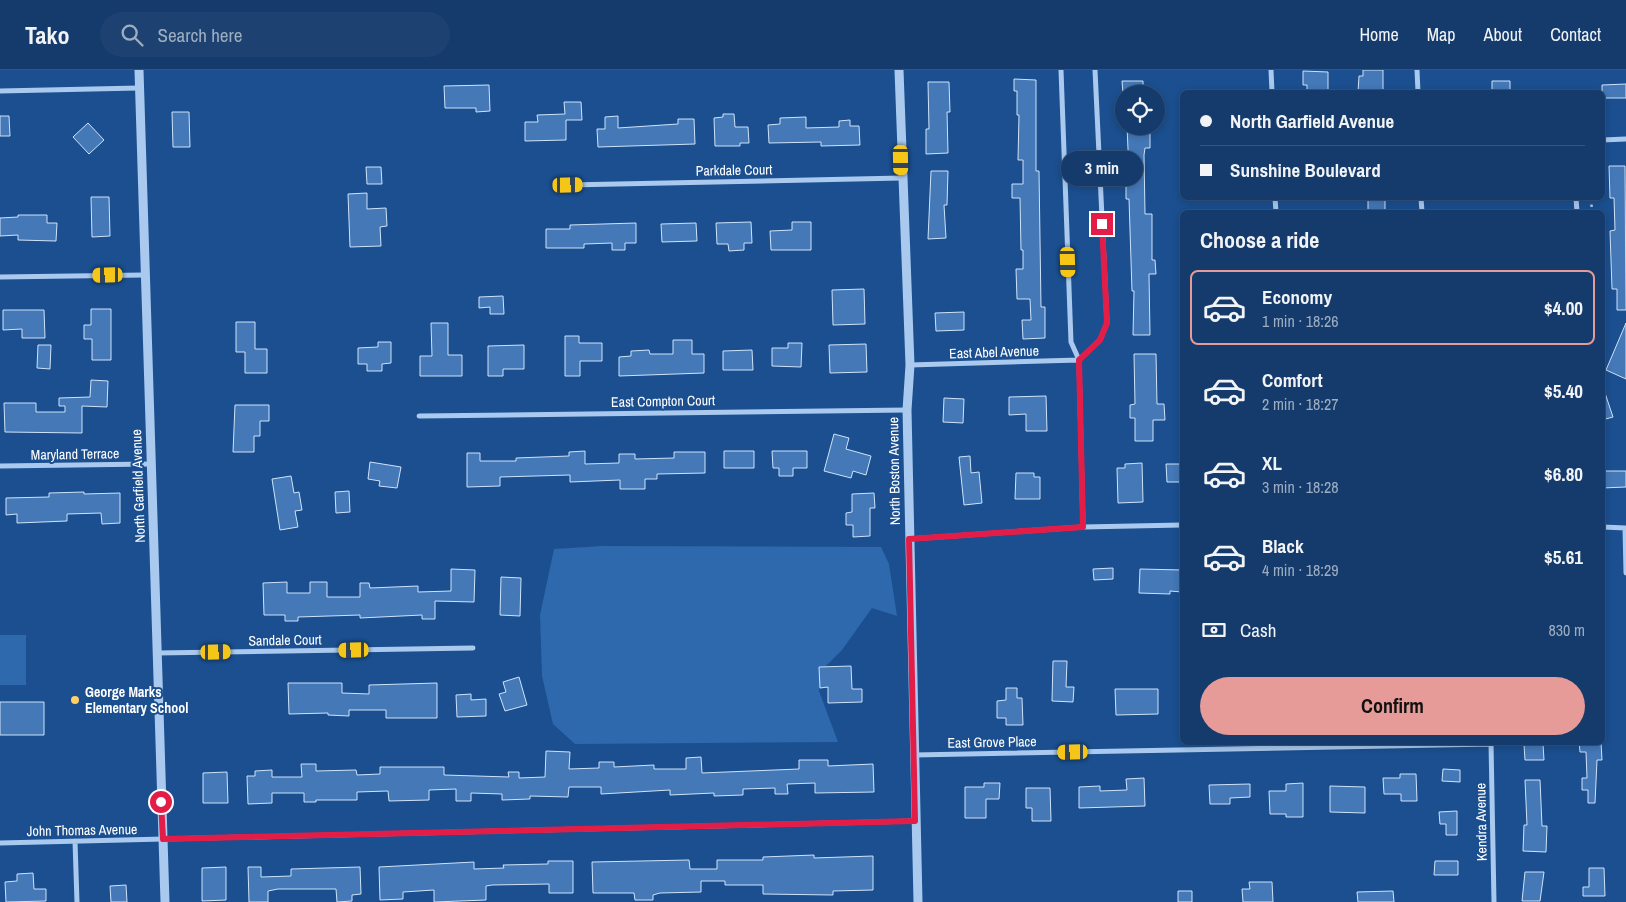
<!DOCTYPE html>
<meta charset="utf-8">
<style>
:root{--surface:#143b6b;--page:#1d4271;--text:#f1f3f6;--muted:#9dadc1;--line:#33557e;--accent:#e69b98}
body{margin:0;font-family:"Archivo Narrow",sans-serif;background:var(--page);color:var(--text);height:100vh;display:flex;flex-direction:column;font-size:19px;white-space:nowrap}
*{box-sizing:border-box;margin:0}
p{font-size:16px;color:var(--muted)}
.icon{flex:none;width:28px;height:28px;fill:none;stroke:currentColor;stroke-width:2;stroke-linecap:round;stroke-linejoin:round}
.map{position:relative;flex:1;overflow:hidden}
.details{position:absolute;left:1180px;top:140px;width:425px;height:535px;display:flex;flex-direction:column;background:var(--surface);border-radius:8px;box-shadow:0 2px 8px #0003,0 0 0 1px var(--line)}
.details>*{flex:none}
.guide{position:absolute;left:1180px;top:20px;width:425px;height:110px;border-radius:8px;box-shadow:0 2px 8px #0003,0 0 0 1px var(--line);display:grid;align-content:center;height:110px;padding:0 20px;background:var(--surface)}
.tools{position:absolute;left:1115px;top:15px;display:grid;gap:10px}
.tools a{display:grid;place-items:center;width:50px;height:50px;border-radius:50%;background:var(--surface);box-shadow:0 2px 8px #0003,0 0 0 1px var(--line);font-size:25px}
.end{position:absolute;width:22px;height:22px;margin:-11px;border:6px solid #e11d48;background:#fff;box-shadow:0 0 0 2px #fff}
.from{border-radius:50%}
.bubble{position:absolute;height:35px;border-radius:18px;background:var(--surface);box-shadow:0 2px 8px #0003,0 0 0 1px var(--line);font-size:16px;font-weight:800;line-height:35px;text-align:center}
.car{position:absolute;width:15px;height:30px;margin:-15px -8px;border-radius:6px;box-shadow:0 0 4px 1px #0007;background:linear-gradient(#f5c518 24%,#345 0 40%,#f5c518 0 76%,#345 0 86%,#f5c518 0)}
.guide b{display:flex;align-items:center;gap:18px;height:48px;font-size:19px}
.guide b+b{border-top:1px solid var(--line)}
.guide i{width:12px;height:12px;background:var(--text)}
ul{padding:0;list-style:none}
li{display:flex;align-items:center;gap:15px;height:75px;margin:0 10px 8px;padding:0 10px;border:2px solid transparent;border-radius:8px}
li div{flex:1}
li b{display:block;font-size:19px}
li em{font-style:normal;font-weight:800}
li.current{border-color:var(--accent)}
li>.icon{width:45px;height:45px;stroke-width:1.5}
h2{padding:0 20px;font-size:22px;line-height:60px}
.pay{display:flex;align-items:center;gap:12px;height:55px;padding:0 20px;font-size:19px}
.pay p{margin-inline-start:auto}
.cta{display:flex;gap:10px;margin-top:auto;padding:10px 20px}
.cta a{flex:1;height:58px;border-radius:30px;background:var(--accent);color:#111;font-size:20px;font-weight:800;line-height:58px;text-align:center}
header{display:flex;align-items:center;gap:30px;box-sizing:border-box;height:70px;padding:0 25px;background:var(--surface);border-bottom:1px solid var(--line)}
header strong{font-size:24px}
nav{display:flex;gap:28px;margin-inline-start:auto;font-size:18px}
.search{width:350px;height:45px;background:var(--page);display:flex;align-items:center;gap:12px;box-sizing:border-box;padding:0 18px;border-radius:28px;color:var(--muted);font-size:19px}
.map>svg:first-child{display:block}
</style>
<header>
<strong>Tako</strong>
<div class="search"><svg class="icon" aria-label="search" viewBox="0 0 24 24"><circle cx="10" cy="10" r="6"/><path d="M15 15l6 6"/></svg>Search here</div>
<nav><a>Home</a><a>Map</a><a>About</a><a>Contact</a></nav>
</header>
<div class="map">
<svg width="1626" height="832" viewBox="0 0 1626 832">
<rect width="100%" height="100%" fill="#1b4f8f"/>
<path fill="#2e69ad" d="M602 476 881 477 889 494 897 546 872 538 842 580 824 598 819 621 838 672 575 674 553 654 542 606 540 545 554 479Z
M0 565H26V615H0Z"/>
<path fill="#4478b7" stroke="#cfe3fa" d="M1363 0H1383V22H1358L1359 6H1363Z
M1303 1 1328 2V22H1307V15H1303Z
M1014 9 1036 10V101H1039L1041 237H1045V268L1023 269 1022 250H1031L1030 229H1017L1016 199H1023V180H1021L1020 128H1012V114H1023V90H1018L1019 45H1017V21H1014Z
M1122 11H1143V24H1123Z
M1492 11H1510V22H1492Z
M928 12H949L950 42H947L948 83 926 84V59H929Z
M1626 14V28H1602V15Z
M489 15 490 41 476 42V38H445L444 16Z
M564 32H581L582 50H566V70L525 71V52H538L537 45 565 44Z
M172 42H189L190 77H173Z
M723 44H734L735 57H748L749 73H740V76H715L714 48 723 47Z
M0 46H9L10 66H0Z
M618 46V58L678 54V49H694L695 74 598 77 597 59H605V47Z
M806 47V58L839 57V51L850 50V56H859L860 75 821 76V72L769 73 768 55 780 54V48Z
M88 53 104 70 89 84 73 67Z
M1127 56H1144V63H1150V78H1145L1144 85 1145 144H1152V190H1155L1156 204H1149L1150 265H1133L1134 221H1132L1129 129H1126V102H1129Z
M1609 96H1625L1626 240H1617V219H1612L1610 161 1615 160 1614 128H1610Z
M366 97H381L382 114H367Z
M931 101H948L947 135H944L946 168 928 169Z
M367 123V139L386 138 387 156 380 157 381 176 350 177 348 124Z
M91 127H109L110 166 92 167Z
M1368 128H1385V142H1368Z
M18 145H47V153H57L56 171 18 170V165L0 166V148L18 147Z
M751 152 752 173H744V180L729 181 728 174H717L716 153Z
M792 152H811V180H771L770 161 792 160Z
M636 153V173H625V180H612V173L584 174V178H546V159H570V155Z
M696 153 697 171 662 172 661 154Z
M864 219 865 254 833 255 832 220Z
M503 226 504 244H490V237L479 238V227Z
M91 239H111V290H92V269H84V255H91Z
M3 240H44L45 268H22V259L3 260Z
M964 242V260L936 261 935 243Z
M236 252H255V279H267V303H245V282H236Z
M431 253H448V285H462V306H420V286H432Z
M1626 253V309L1606 300Z
M565 266H579V273H602V291H580V306H565Z
M673 270H692V284H704V303L619 306V287L631 286V281L649 280 650 284H673Z
M378 272H391V293L382 294V301H367V294H358V278L378 277Z
M788 273H802L801 297 772 296V278H788Z
M866 274 867 302 830 303 829 275Z
M38 275H51L50 299 37 298Z
M524 275V299H503V306H488V276Z
M752 280 753 300H723V281Z
M1134 284H1156L1157 334H1164L1165 350H1153V371H1135V348H1130V335L1135 334Z
M91 310 108 311 107 337 82 336V363L5 362 4 333H36V342H65V336H59V328L90 327Z
M1602 320H1604L1613 347 1602 350Z
M1046 326 1047 361H1026V344L1009 345V327Z
M944 328 964 329 963 353 943 352Z
M235 335H269V351H260V366H254V382H233Z
M834 364 849 368 846 379 871 386 866 405 853 401 851 408 824 401Z
M585 381V394L619 393V384H635V389L674 388V382H705V403L657 404V409H645V419H620V410L570 412V405L500 407V416L467 417V383H480V391H516V388L569 386V382Z
M724 381H754V398H724Z
M772 381H807V398H793V406H779V398H773Z
M970 386 971 403 979 402 982 433 964 435 959 387Z
M370 392 401 397 397 418 379 416 380 411 368 409Z
M1142 393 1143 432 1118 433 1117 398H1125V394Z
M1166 394H1182V412H1167Z
M1602 401H1626V417L1602 418Z
M1016 403H1034V407H1040V429H1015Z
M291 406 294 423 299 422 302 440 295 441 298 457 280 460 272 409Z
M349 421 350 442 336 443 335 422Z
M84 422V424L120 423V453L102 454 101 443 67 444V451L17 453V444L6 445V428L49 427V423Z
M874 423 875 438H870V466L853 467V455H846V443L852 442V424Z
M1113 498V509L1094 510 1093 499Z
M451 499 475 500 474 532 435 531V549H422V545L360 548V545L298 547V551H285V545H264L263 513 287 512V523H310V512H327V527H360V513H369L370 518 418 516V522L451 521Z
M1140 499 1182 500V522L1170 521V524L1139 523Z
M501 507 521 508 520 546 500 545Z
M1053 591H1067L1066 617H1074L1073 632 1052 631Z
M851 596 852 619H862V632L828 633V617L820 618 819 597Z
M519 607 527 635 505 641 499 624 506 622 503 612Z
M288 613H342V623L369 624V615L437 613V648H386V640H349V646L328 645V643L289 644Z
M1006 618H1017V628H1022L1023 655H1006V648H997V631L1006 630Z
M1115 619H1158V644L1116 645Z
M471 624V630L486 629V646L457 647 456 625Z
M0 632H44V665H0Z
M1579 672H1601L1602 690H1597L1595 733H1588V720H1582V708H1587L1586 682H1580Z
M1543 674 1544 690H1525L1524 675Z
M546 681 570 682 569 699 599 698V692H614V697L654 695V699H686V688L701 687 702 703 799 699V690H828V696L873 694 874 722 815 723V713L787 714 788 724H775V718L743 719V725L714 726V723L670 725V720L601 724V717H569L568 727 530 726V729L502 730V724L471 723V731H456V719L429 720V730L389 731 388 721 357 722V730H316V732H304V723H272V733L248 734 247 706H255V701L272 700V707H302L301 694H316V701L356 700 357 705 380 704V697H444V705L509 707 508 702H519V708L545 707Z
M1443 699 1460 700V712L1442 711Z
M227 702 228 733H203V703Z
M1400 704H1416L1417 731H1401V724H1384L1383 708H1400Z
M1144 708 1145 736 1079 738V717L1100 716V721L1127 720 1126 709Z
M1525 710H1540L1542 756H1547L1546 782 1523 781 1524 755H1527Z
M984 713H1000L999 729H986V748H965V717H984Z
M1303 713V747H1286V744H1270L1269 721H1286V714Z
M1250 714V727L1230 728V734H1210L1209 715Z
M1330 716 1365 717V743L1330 742Z
M1026 718H1050L1051 751H1032V738H1026Z
M1457 741V765H1446V754H1440L1439 742Z
M814 785V788L873 786V820L833 821V825L763 824V815H725V811H701V822L660 823 653 825V830H635L634 823H593L592 792 689 790 690 799H717V790H763V787Z
M548 791H573V823H549V814L492 815 486 816V830L434 832V820L403 822V829L380 830 379 797 474 792V799L504 798 503 795 548 794Z
M1435 791H1458V805H1434Z
M226 797V830L202 831V798Z
M248 797H261V807L291 806V799L360 797 361 824 352 825V831L337 832 336 819H278L268 821V832H249Z
M1589 798H1604L1605 826H1583V817H1589Z
M1525 802H1544L1540 831H1522Z
M33 803 34 819H46V831L6 832 5 812 17 811V804Z
M1249 812H1272L1273 832H1243L1242 819H1250Z
M126 815 127 832H111L110 816Z
M1178 821H1192V832H1178Z
M1393 821 1394 832H1358L1357 822Z"/>
<g fill="none" stroke-linecap="round" stroke-linejoin="round">
<path stroke="#a9c9ee" stroke-width="2.5" stroke-dasharray="2.5 4" stroke-linecap="butt" d="M1591 128 1592 142"/>
<path stroke="#a9c9ee" stroke-width="5" d="M1061 0 1071 272 1079 290 1083 457
M1271 0 1272 22
M1417 0 1418 22
M0 21 139 18
M1602 70 1626 69
M568 115 902 108
M1275 128 1276 142
M1421 128 1422 142
M1576 128 1577 142
M0 207 144 205
M1079 290 1100 270 1107 253 1095 0
M910 295 1079 290
M419 346 907 340
M0 396 151 394
M1602 457 1626 458
M1625 458 1626 503
M909 469 1083 457 1182 455
M157 583 473 578
M1491 673 1494 832
M914 685 1491 674
M75 771 77 832
M0 773 915 751"/>
<path stroke="#a9c9ee" stroke-width="9" d="M139 0 165 832
M899 0 910 295 907 340 918 832"/>
</g>
<g fill="none" stroke-linecap="round" stroke-linejoin="round">
<path stroke="#e11d48" stroke-width="6" d="M161 732 163 769 915 751 909 469 1083 457 1079 290 1100 270 1107 253 1102 154"/>
</g>
<circle fill="#ffd166" stroke="#1b4f8f" stroke-width="2" cx="75" cy="630" r="5"/>
<g text-anchor="middle" stroke-width="4" stroke-linejoin="round" paint-order="stroke">
<g font-size="14" fill="#fff" stroke="#1b4f8f">
<text transform="translate(734 100) rotate(-1)" y="5">Parkdale Court</text>
<text transform="translate(994 282) rotate(-2)" y="5">East Abel Avenue</text>
<text transform="translate(663 331) rotate(-1)" y="5">East Compton Court</text>
<text transform="translate(75 384) rotate(-1)" y="5">Maryland Terrace</text>
<text transform="translate(894 401) rotate(-91)" y="5">North Boston Avenue</text>
<text transform="translate(138 416) rotate(-92)" y="5">North Garfield Avenue</text>
<text transform="translate(285 570) rotate(-1)" y="5">Sandale Court</text>
<text transform="translate(992 672) rotate(-1)" y="5">East Grove Place</text>
<text transform="translate(1481 752) rotate(-91)" y="5">Kendra Avenue</text>
<text transform="translate(82 760) rotate(-1)" y="5">John Thomas Avenue</text>
</g>
<g font-size="14" font-weight="bold" fill="#fff" stroke="#1b4f8f" text-anchor="start">
<text x="85" y="627">George Marks<tspan x="85" dy="16">Elementary School</tspan></text>
</g>
</g>
</svg>
<div class="tools">
<a><svg class="icon" aria-label="locate" viewBox="0 0 24 24"><circle cx="12" cy="12" r="6"/><path d="M12 2v4M12 18v4M2 12h4M18 12h4"/></svg></a>
</div>
<i class="end from" style="left:161px;top:732px"></i>
<i class="end" style="left:1102px;top:154px"></i>
<div class="bubble" style="left:1061px;top:81px;width:82px">3 min</div>
<i class="car" style="left:901px;top:90px;rotate:179deg"></i>
<i class="car" style="left:568px;top:115px;rotate:89deg"></i>
<i class="car" style="left:1068px;top:192px;rotate:178deg"></i>
<i class="car" style="left:108px;top:205px;rotate:269deg"></i>
<i class="car" style="left:354px;top:580px;rotate:269deg"></i>
<i class="car" style="left:216px;top:582px;rotate:89deg"></i>
<i class="car" style="left:1073px;top:682px;rotate:269deg"></i>
<div class="guide">
<b><i class="from"></i>North Garfield Avenue</b>
<b><i></i>Sunshine Boulevard</b>
</div>
<section class="details">
<h2>Choose a ride</h2>
<ul>
<li class="current"><svg class="icon" aria-label="car" viewBox="0 0 24 24"><path d="M5 17H2v-5l4-1 3-4h7l3 4 3 1v5h-3M9 17h6M6 11h13"/><circle cx="7" cy="17" r="2"/><circle cx="17" cy="17" r="2"/></svg><div><b>Economy</b><p>1 min · 18:26</p></div><em>$4.00</em></li>
<li><svg class="icon" aria-label="car" viewBox="0 0 24 24"><path d="M5 17H2v-5l4-1 3-4h7l3 4 3 1v5h-3M9 17h6M6 11h13"/><circle cx="7" cy="17" r="2"/><circle cx="17" cy="17" r="2"/></svg><div><b>Comfort</b><p>2 min · 18:27</p></div><em>$5.40</em></li>
<li><svg class="icon" aria-label="car" viewBox="0 0 24 24"><path d="M5 17H2v-5l4-1 3-4h7l3 4 3 1v5h-3M9 17h6M6 11h13"/><circle cx="7" cy="17" r="2"/><circle cx="17" cy="17" r="2"/></svg><div><b>XL</b><p>3 min · 18:28</p></div><em>$6.80</em></li>
<li><svg class="icon" aria-label="car" viewBox="0 0 24 24"><path d="M5 17H2v-5l4-1 3-4h7l3 4 3 1v5h-3M9 17h6M6 11h13"/><circle cx="7" cy="17" r="2"/><circle cx="17" cy="17" r="2"/></svg><div><b>Black</b><p>4 min · 18:29</p></div><em>$5.61</em></li>
</ul>
<div class="pay"><svg class="icon" aria-label="cash" viewBox="0 0 24 24"><path d="M3 7h18v10H3z"/><circle cx="12" cy="12" r="2"/></svg>Cash<p>830 m</p></div>
<div class="cta"><a>Confirm</a></div>
</section>
</div>
